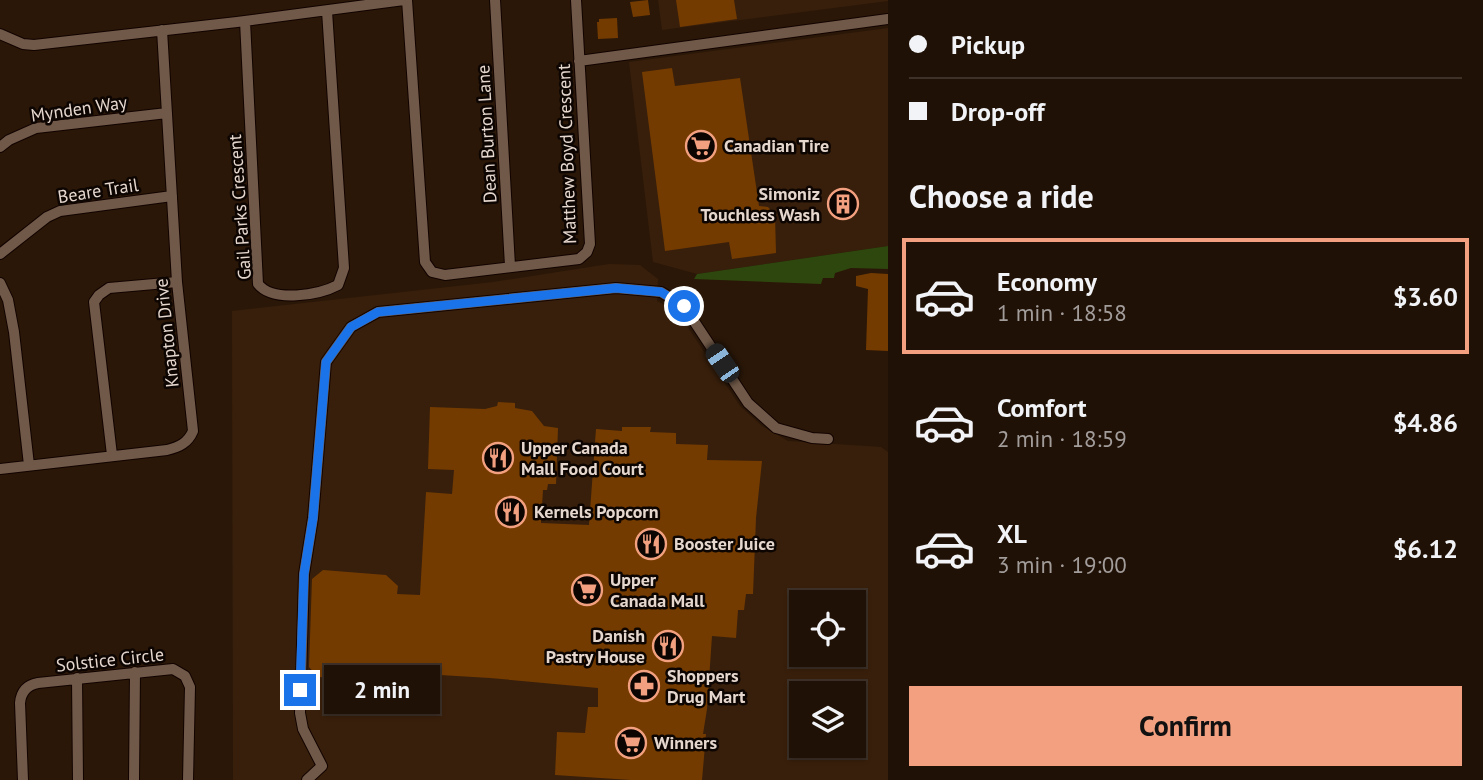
<!DOCTYPE html>
<meta charset="utf-8">
<style>
:root{--surface:#201106;--page:#281a10;--text:#f1f3f6;--muted:#a29d9b;--line:#3d3128;--accent:#f2a07f}
body{margin:0;font-family:"PT Sans",sans-serif;background:var(--page);color:var(--text);height:100vh;display:flex;flex-direction:column;font-size:26px;white-space:nowrap}
*{box-sizing:border-box;margin:0}
p{font-size:23px;color:var(--muted)}
.icon{flex:none;width:38px;height:38px;fill:none;stroke:currentColor;stroke-width:2;stroke-linecap:round;stroke-linejoin:round}
.map{position:relative;flex:1;overflow:hidden}
.details{display:flex;flex-direction:column;background:var(--surface);width:595px}
.details>*{flex:none}
.hud{display:grid;align-content:center;height:154px;padding:0 21px;background:var(--surface)}
.fabs{position:absolute;left:789px;top:590px;display:grid;gap:14px}
.fabs a{display:grid;place-items:center;width:77px;height:77px;border-radius:0px;background:var(--surface);box-shadow:0 2px 5px #0004,0 0 0 2px var(--line);font-size:35px}
.end{position:absolute;width:32px;height:32px;margin:-16px;border:9px solid #1a73e8;background:#fff;box-shadow:0 0 0 4px #fff}
.from{border-radius:50%}
.bubble{position:absolute;height:49px;border-radius:0px;background:var(--surface);box-shadow:0 2px 5px #0004,0 0 0 2px var(--line);font-size:23px;font-weight:700;line-height:49px;text-align:center}
.car{position:absolute;width:21px;height:42px;margin:-21px -10px;border-radius:9px;box-shadow:0 0 5px 2px #0007;background:linear-gradient(#222 24%,#8ab4d8 0 40%,#222 0 76%,#8ab4d8 0 86%,#222 0)}
.hud b{display:flex;align-items:center;gap:24px;height:66px;font-size:26px}
.hud b+b{border-top:2px solid var(--line)}
.hud i{width:18px;height:18px;background:var(--text)}
ul{padding:0;list-style:none}
li{display:flex;align-items:center;gap:21px;height:116px;margin:0 14px 10px;padding:0 7px;border:4px solid transparent;border-radius:0px}
li div{flex:1}
li b{display:block;font-size:26px}
li em{font-style:normal;font-weight:700}
li.selected{border-color:var(--accent)}
li>.icon{width:63px;height:63px;stroke-width:1.5}
h2{padding:0 21px;font-size:32px;line-height:84px}
.primary-button{display:flex;gap:14px;margin-top:auto;padding:14px 21px}
.primary-button a{flex:1;height:80px;border-radius:0px;background:var(--accent);color:#111;font-size:28px;font-weight:700;line-height:80px;text-align:center}
main{display:flex;flex:1;min-height:0}
.map>svg:first-child{display:block}
</style>
<main>
<div class="map">
<svg width="888" height="780" viewBox="0 0 888 780">
<rect width="100%" height="100%" fill="#2a1708"/>
<path fill="#381f0b" fill-rule="evenodd" d="M658 0H888V1L662 30Z
M888 28V246L697 274 653 262 629 62Z
M609 264 640 265 658 279 657 301 677 311 740 406 762 426 788 441 881 447 888 452V780H233L232 311 493 282ZM802 602H854V654H802ZM802 693H854V746H802Z"/>
<path fill="#2e470e" d="M888 246V269L851 268 835 273 834 278H823L821 284 694 279 697 274Z"/>
<path fill="#743b01" d="M648 0 650 15 633 17 630 2Z
M676 0H734L737 19 680 27Z
M617 18 618 38 598 39 597 22H599V19Z
M672 68 675 86 740 78 759 206 768 207 775 215 776 253 732 259 729 242 665 251 642 72Z
M848 192 852 217 839 220 835 194Z
M871 273 888 274V351L866 350 868 289 856 286V276Z
M498 402 515 403V408L532 411 544 426 558 428 556 484H548L547 490H543L541 523 589 525 596 429 622 431V427H651L650 432 676 433V444L708 445 707 460 762 461 756 518 753 594H746L744 610H738L736 638 712 636 707 709 703 734H706L702 780H631L555 775 557 732 585 733 588 707H598V688L490 678 390 672 380 680 318 677 309 667 312 579 323 570 386 575 398 586 397 594 420 595 426 492 452 494 454 470 428 469 430 407 485 409 497 406Z"/>
<g fill="none" stroke-linecap="round" stroke-linejoin="round">
<g stroke="#120300" stroke-width="12">
<path id="minor" d="M407 0 425 262 432 272 445 275 579 259 587 252 590 244 576 0
M495 0 510 266
M245 21 258 284C273 303 319 295 338 285L344 268 327 11
M0 34 23 44 34 45 237 22 404 0
M579 61 888 19
M0 147 9 140 36 128 167 113
M0 254 47 217 60 211 172 196
M0 283 8 300 14 332 29 465
M112 455 94 302 99 295 109 288 177 282
M0 469 167 450C179 447 188 443 193 431L177 282 162 30
M77 678 78 780
M23 780 20 703C21 692 27 685 38 683L173 669 185 676 190 687 188 780
M134 780 135 672
M307 780 322 766 303 729 300 713 304 574 313 518 326 362 351 327 378 312 616 288 661 292 684 306 748 403 776 428 812 438 828 439"/>
</g>
<use href="#minor" stroke="#705948" stroke-width="10"/>
</g>
<g fill="none" stroke-linecap="round" stroke-linejoin="round">
<path stroke="#1a73e8" stroke-width="9" d="M300 690 304 574 313 518 326 362 351 327 378 312 616 288 661 292 684 306"/>
</g>
<defs>
<g id="supermarket-ring" transform="scale(1.575)"><circle r="9.5" fill="#0d0502" stroke="#f2a07f" stroke-width="1.5"/><path d="M-6-5.5h2.5l.6 2H6L4.5 2H-2.5L-4.4-4H-6ZM-1.5 3.2a1.3 1.3 0 1 0 .1 0ZM3 3.2a1.3 1.3 0 1 0 .1 0Z" fill="#f2a07f"/></g>
<g id="building-ring" transform="scale(1.575)"><circle r="9.5" fill="#0d0502" stroke="#f2a07f" stroke-width="1.5"/><path d="M-4-6H4V6H1V3H-1V6H-4ZM-2.5-4.3h1.7v1.8h-1.7ZM.8-4.3h1.7v1.8H.8ZM-2.5-1h1.7V.8h-1.7ZM.8-1h1.7V.8H.8Z" fill="#f2a07f"/></g>
<g id="restaurant-ring" transform="scale(1.575)"><circle r="9.5" fill="#0d0502" stroke="#f2a07f" stroke-width="1.5"/><path d="M-5-6h1v4h1v-4h1v4h1v-4h1v5L-1.5 .5V6h-2V.5L-5-1ZM5-6V6H3V1.5H1.5Q1.5-4 5-6Z" fill="#f2a07f"/></g>
<g id="pharmacy-ring" transform="scale(1.575)"><circle r="9.5" fill="#0d0502" stroke="#f2a07f" stroke-width="1.5"/><path d="M-2-6h4v4h4v4h-4v4h-4v-4h-4v-4h4Z" fill="#f2a07f"/></g>
</defs>
<g fill-rule="evenodd">
<use href="#supermarket-ring" x="701" y="146"/>
<use href="#building-ring" x="843" y="204"/>
<use href="#restaurant-ring" x="498" y="458"/>
<use href="#restaurant-ring" x="511" y="512"/>
<use href="#restaurant-ring" x="651" y="544"/>
<use href="#supermarket-ring" x="587" y="590"/>
<use href="#restaurant-ring" x="668" y="646"/>
<use href="#pharmacy-ring" x="644" y="686"/>
<use href="#supermarket-ring" x="631" y="743"/>
</g>
<g text-anchor="middle" stroke-width="5" stroke-linejoin="round" paint-order="stroke">
<g font-size="18" fill="#e5d7ce" stroke="#0d0502">
<text transform="translate(79 109) rotate(-8)" y="6">Mynden Way</text>
<text transform="translate(487 134) rotate(-93)" y="6">Dean Burton Lane</text>
<text transform="translate(567 154) rotate(-92)" y="6">Matthew Boyd Crescent</text>
<text transform="translate(98 191) rotate(-9)" y="6">Beare Trail</text>
<text transform="translate(240 207) rotate(-94)" y="6">Gail Parks Crescent</text>
<text transform="translate(167 333) rotate(-96)" y="6">Knapton Drive</text>
<text transform="translate(110 660) rotate(-6)" y="6">Solstice Circle</text>
</g>
<g font-size="18" font-weight="bold" fill="#e5d7ce" stroke="#0d0502" text-anchor="start">
<text x="724" y="152">Canadian Tire</text>
<text x="820" y="200" text-anchor="end">Simoniz<tspan x="820" dy="21">Touchless Wash</tspan></text>
<text x="521" y="454">Upper Canada<tspan x="521" dy="21">Mall Food Court</tspan></text>
<text x="534" y="518">Kernels Popcorn</text>
<text x="674" y="550">Booster Juice</text>
<text x="610" y="586">Upper<tspan x="610" dy="21">Canada Mall</tspan></text>
<text x="645" y="642" text-anchor="end">Danish<tspan x="645" dy="21">Pastry House</tspan></text>
<text x="667" y="682">Shoppers<tspan x="667" dy="21">Drug Mart</tspan></text>
<text x="654" y="749">Winners</text>
</g>
</g>
</svg>
<div class="fabs">
<a><svg class="icon" aria-label="locate" viewBox="0 0 24 24"><circle cx="12" cy="12" r="6"/><path d="M12 2v4M12 18v4M2 12h4M18 12h4"/></svg></a>
<a><svg class="icon" aria-label="layers" viewBox="0 0 24 24"><path d="M12 4l9 5-9 5-9-5zM3 14l9 5 9-5"/></svg></a>
</div>
<i class="end from" style="left:684px;top:306px"></i>
<i class="end" style="left:300px;top:690px"></i>
<div class="bubble" style="left:324px;top:665px;width:116px">2 min</div>
<i class="car" style="left:722px;top:363px;rotate:326deg"></i>
</div>
<section class="details">
<div class="hud">
<b><i class="from"></i>Pickup</b>
<b><i></i>Drop-off</b>
</div>
<h2>Choose a ride</h2>
<ul>
<li class="selected"><svg class="icon" aria-label="car" viewBox="0 0 24 24"><path d="M5 17H2v-5l4-1 3-4h7l3 4 3 1v5h-3M9 17h6M6 11h13"/><circle cx="7" cy="17" r="2"/><circle cx="17" cy="17" r="2"/></svg><div><b>Economy</b><p>1 min · 18:58</p></div><em>$3.60</em></li>
<li><svg class="icon" aria-label="car" viewBox="0 0 24 24"><path d="M5 17H2v-5l4-1 3-4h7l3 4 3 1v5h-3M9 17h6M6 11h13"/><circle cx="7" cy="17" r="2"/><circle cx="17" cy="17" r="2"/></svg><div><b>Comfort</b><p>2 min · 18:59</p></div><em>$4.86</em></li>
<li><svg class="icon" aria-label="car" viewBox="0 0 24 24"><path d="M5 17H2v-5l4-1 3-4h7l3 4 3 1v5h-3M9 17h6M6 11h13"/><circle cx="7" cy="17" r="2"/><circle cx="17" cy="17" r="2"/></svg><div><b>XL</b><p>3 min · 19:00</p></div><em>$6.12</em></li>
</ul>
<div class="primary-button"><a>Confirm</a></div>
</section>
</main>
